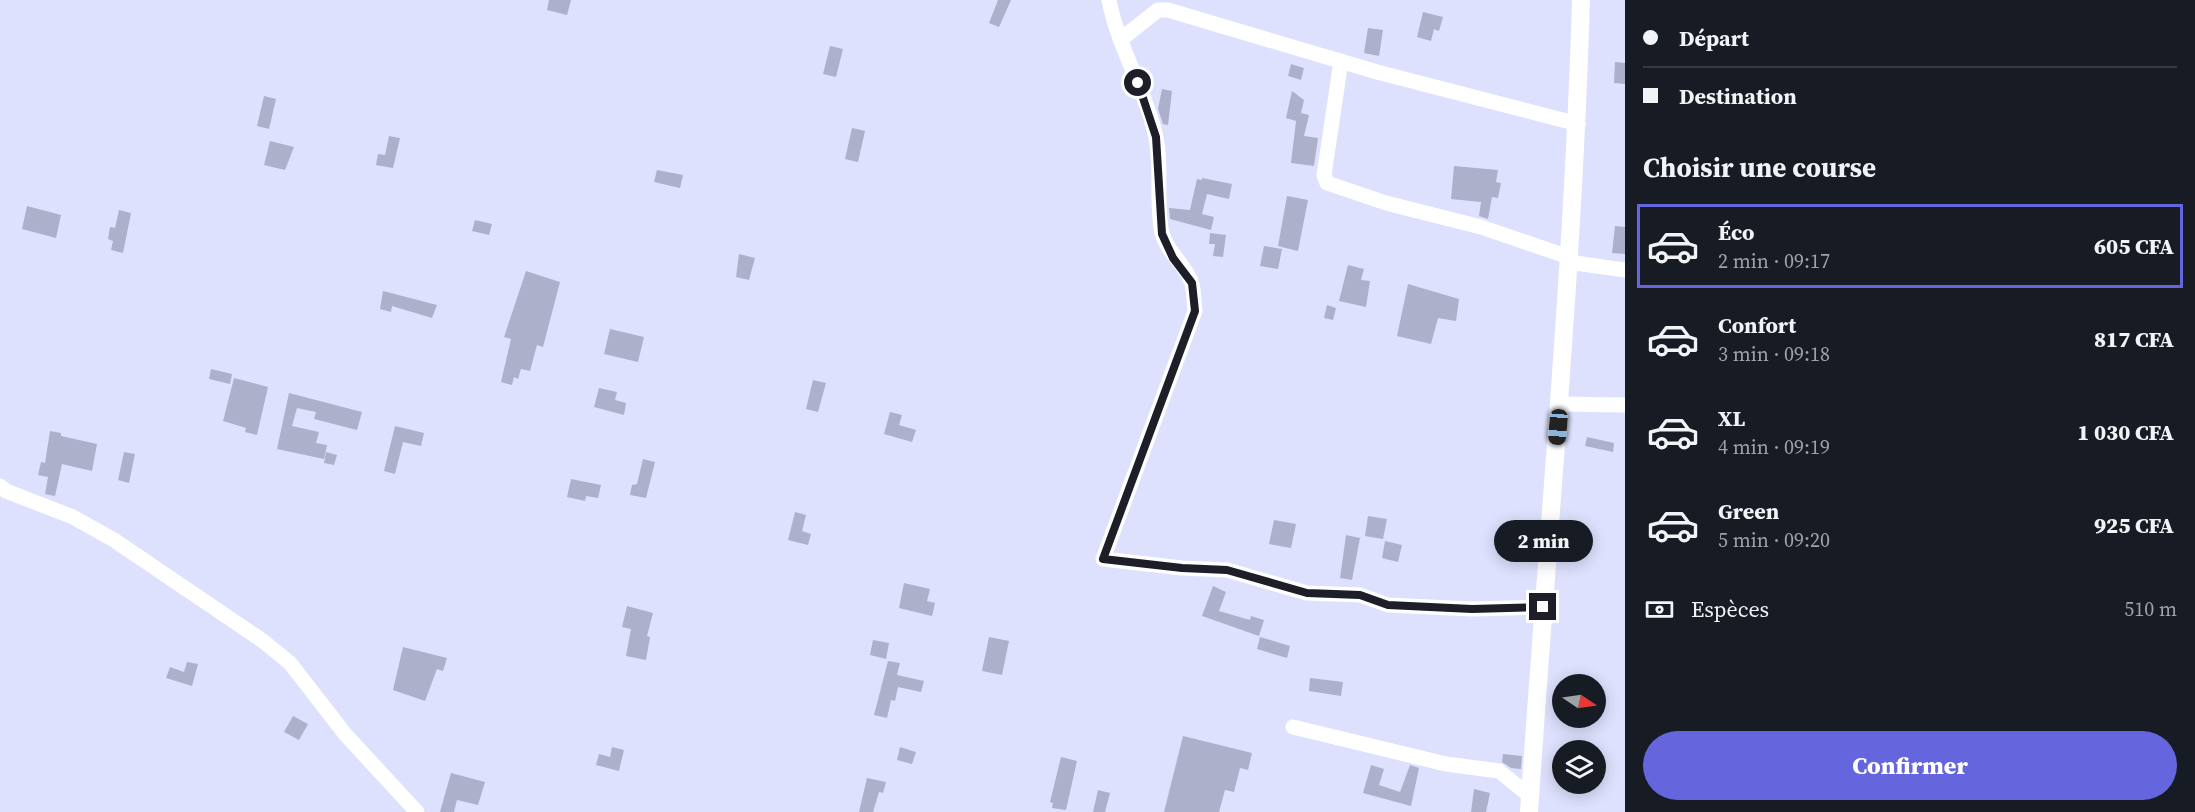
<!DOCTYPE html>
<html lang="fr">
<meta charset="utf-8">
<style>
:root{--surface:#171b24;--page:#20242c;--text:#f1f3f6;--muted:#9ea1a6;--line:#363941;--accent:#6565de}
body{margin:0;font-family:"Source Serif 4",serif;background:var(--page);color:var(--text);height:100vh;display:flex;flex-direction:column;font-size:22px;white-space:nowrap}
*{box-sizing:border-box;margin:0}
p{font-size:20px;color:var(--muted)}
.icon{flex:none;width:33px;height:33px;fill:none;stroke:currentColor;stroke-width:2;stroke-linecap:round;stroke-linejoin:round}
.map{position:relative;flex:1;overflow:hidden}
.details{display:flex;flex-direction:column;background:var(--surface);width:570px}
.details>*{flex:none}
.top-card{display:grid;align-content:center;height:132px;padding:0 18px;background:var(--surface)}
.needle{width:39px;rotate:103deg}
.tools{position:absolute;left:1552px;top:674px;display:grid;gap:12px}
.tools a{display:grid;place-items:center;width:54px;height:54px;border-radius:50%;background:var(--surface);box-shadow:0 3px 15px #0003;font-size:30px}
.end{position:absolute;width:27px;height:27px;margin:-14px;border:8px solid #1d1e28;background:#fff;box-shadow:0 0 0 3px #fff}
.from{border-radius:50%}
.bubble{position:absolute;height:42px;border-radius:21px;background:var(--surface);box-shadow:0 3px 15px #0003;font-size:20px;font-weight:800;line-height:42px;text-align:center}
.car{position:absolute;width:18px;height:36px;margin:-18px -9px;border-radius:8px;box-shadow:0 0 4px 2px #0007;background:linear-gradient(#222 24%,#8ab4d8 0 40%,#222 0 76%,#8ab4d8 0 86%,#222 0)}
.top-card b{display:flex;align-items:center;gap:21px;height:57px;font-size:22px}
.top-card b+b{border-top:2px solid var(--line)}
.top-card i{width:15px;height:15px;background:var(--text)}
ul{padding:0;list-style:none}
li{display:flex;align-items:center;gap:18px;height:84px;margin:0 12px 9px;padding:0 6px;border:3px solid transparent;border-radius:0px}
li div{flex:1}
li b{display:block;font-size:22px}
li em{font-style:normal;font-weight:800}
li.current{border-color:var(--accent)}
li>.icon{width:54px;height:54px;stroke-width:1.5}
h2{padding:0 18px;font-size:27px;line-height:72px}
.pay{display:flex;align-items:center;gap:15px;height:66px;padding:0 18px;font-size:22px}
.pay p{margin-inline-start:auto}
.action{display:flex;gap:12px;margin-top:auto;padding:12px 18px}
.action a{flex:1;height:69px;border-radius:36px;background:var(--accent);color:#fff;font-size:24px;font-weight:800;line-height:69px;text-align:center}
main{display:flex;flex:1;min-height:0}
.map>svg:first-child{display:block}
</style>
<main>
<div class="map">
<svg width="1625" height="812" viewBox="0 0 1625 812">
<rect width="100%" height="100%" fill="#dde1fd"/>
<path fill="#acb0cb" d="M549 0H571L567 15 547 10Z
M998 0H1011L999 27 989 23Z
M1423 12 1443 17 1439 31 1434 29 1431 41 1417 37Z
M1368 28 1383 30 1379 56 1364 53Z
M830 46 843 49 836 77 823 74Z
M1615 62 1625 63V84L1614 83Z
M1291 64 1304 68 1301 80 1288 76Z
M1162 89 1172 91 1168 125 1163 124 1158 109Z
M1292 91 1304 100 1301 113 1309 115 1304 136 1318 138 1314 166 1291 163 1296 121 1286 118Z
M264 96 276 99 269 129 257 126Z
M852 128 865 131 858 162 845 159Z
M389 136 400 138 393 168 376 165 378 154 385 155Z
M270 141 294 147 285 170 264 165Z
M1454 166 1498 170 1496 182 1501 183 1498 198 1492 197 1488 219 1479 216 1481 202 1451 199Z
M657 170 683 175 680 188 654 182Z
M1202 178 1232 184 1229 199 1207 194 1202 214 1214 217 1211 230 1170 219 1169 208 1190 210 1197 179 1202 180Z
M1287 196 1308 200 1298 251 1278 246Z
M27 206 61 215 56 238 22 229Z
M119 210 131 213 123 253 111 250 113 241 108 239 110 227 115 228Z
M475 220 492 224 489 235 472 231Z
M1615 226 1625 227V254L1612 253Z
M1210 233 1226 235 1223 257 1213 256 1215 244H1209Z
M1264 246 1282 249 1278 269 1260 266Z
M739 254 755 258 749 280 736 277Z
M1348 265 1364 269 1361 280 1370 281 1366 307 1339 301Z
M526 271 560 282 543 347 537 345 530 371 521 369 518 379 514 377 512 385 501 382 511 339 504 337Z
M1408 284 1459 299 1456 321 1438 318 1431 344 1397 336Z
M383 291 437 305 432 318 392 306 391 312 380 309Z
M1327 305 1336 308 1333 320 1324 318Z
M610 329 644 337 638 362 604 354Z
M211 369 232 374 230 384 209 379Z
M234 378 268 387 257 435 245 432 246 428 223 421Z
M813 380 826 383 818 412 806 409Z
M599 388 617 392 615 400 626 403 624 415 594 407Z
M289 393 362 412 357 430 314 419 316 412 297 408 292 426 319 432 316 443 327 445 324 459 277 449Z
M890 412 902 415 899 425 916 430 912 442 884 434Z
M395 426 424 433 421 446 403 442 395 474 384 471Z
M50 431 61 433V436L97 444 92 471 62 464 55 496 45 494 48 477 38 475 41 462 45 463Z
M1587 437 1614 443 1613 452 1585 446Z
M124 452 135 454 129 483 118 480Z
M326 452 337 455 334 465 324 463Z
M643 459 655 462 646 498 630 495 632 485 637 484Z
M571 479 601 485 598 498 586 496 585 501 567 497Z
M795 512 806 515 802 531 811 534 808 545 788 540Z
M1368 516 1387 519 1383 539 1365 536Z
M1274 520 1296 524 1291 548 1269 544Z
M1346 535 1360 538 1352 580 1340 578Z
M1385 541 1402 545 1398 562 1382 558Z
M904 583 930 589 927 601 935 603 932 616 899 608Z
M1213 586 1226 592 1219 611 1250 620 1251 616 1264 620 1259 636 1202 616Z
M627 606 653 613 647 636 650 637 646 660 626 656 631 629 622 627Z
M989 637 1009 641 1002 675 982 671Z
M1260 637 1290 646 1287 658 1257 649Z
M873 640 889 643 886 659 870 655Z
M403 647 447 658 443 671 437 669 425 701 393 690Z
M888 661 900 663 897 675 924 681 921 692 898 687 895 701 891 700 887 718 874 715Z
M187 662 198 664 192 686 166 678 170 667 184 672Z
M1310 678 1343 682 1341 696 1309 691Z
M293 716 308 724 299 740 284 732Z
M1183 736 1252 753 1248 770 1240 768 1234 792 1225 790 1219 812H1164Z
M612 747 624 750 619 771 596 765 599 754 610 757Z
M900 747 916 752 912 764 897 760Z
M1503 754 1522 756 1521 769 1511 768 1502 762Z
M1061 757 1077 761 1066 810 1052 808 1053 803 1050 802Z
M1371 765 1384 769 1379 785 1400 792 1410 765 1419 768 1411 806 1363 793Z
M451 773 485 782 478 805 457 800 454 812H440Z
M867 778 886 782 883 793 879 792 873 812H859Z
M1474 789 1490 793 1486 812H1471Z
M1098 790 1110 793 1105 812H1093Z"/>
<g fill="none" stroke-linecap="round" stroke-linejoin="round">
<path stroke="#fff" stroke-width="15" d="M1109 0C1118 47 1144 87 1155 133 1163 166 1155 201 1162 233 1167 253 1187 266 1192 284 1194 293 1194 303 1195 311L1103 559 1182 568 1227 570 1307 593 1360 595 1388 605 1472 609 1543 607
M1120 40 1158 10H1168L1377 72 1578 124
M1341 61 1324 175 1327 183 1386 203 1481 227 1569 257
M1568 262 1625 270
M1559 404 1625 405
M0 486 6 491 73 517 114 540 263 641 290 663 345 734 417 812
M1293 727 1446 764 1499 771 1530 796"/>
<path stroke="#fff" stroke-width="18" d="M1529 812C1547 541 1573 271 1581 0"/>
</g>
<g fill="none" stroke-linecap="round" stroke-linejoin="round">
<path stroke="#1d1e28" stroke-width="8" d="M1138 83 1156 137 1162 234 1173 258 1192 283 1195 311 1103 559 1182 568 1227 570 1307 593 1360 595 1388 605 1472 609 1543 607"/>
</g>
</svg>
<div class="tools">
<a><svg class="needle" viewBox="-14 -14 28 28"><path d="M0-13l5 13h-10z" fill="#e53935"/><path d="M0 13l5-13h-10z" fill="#9ea1a6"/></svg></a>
<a><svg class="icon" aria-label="layers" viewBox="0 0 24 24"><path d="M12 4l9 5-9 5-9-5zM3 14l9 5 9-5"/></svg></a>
</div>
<i class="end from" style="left:1138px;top:83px"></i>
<i class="end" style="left:1543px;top:607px"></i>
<div class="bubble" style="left:1494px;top:520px;width:99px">2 min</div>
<i class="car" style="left:1558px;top:427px;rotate:185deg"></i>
</div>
<section class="details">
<div class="top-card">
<b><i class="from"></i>Départ</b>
<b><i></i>Destination</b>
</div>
<h2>Choisir une course</h2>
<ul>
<li class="current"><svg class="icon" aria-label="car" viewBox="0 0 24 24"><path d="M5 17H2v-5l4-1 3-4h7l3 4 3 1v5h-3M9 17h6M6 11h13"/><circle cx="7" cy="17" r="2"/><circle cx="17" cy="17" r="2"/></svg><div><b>Éco</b><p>2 min · 09:17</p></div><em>605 CFA</em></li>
<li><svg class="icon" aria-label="car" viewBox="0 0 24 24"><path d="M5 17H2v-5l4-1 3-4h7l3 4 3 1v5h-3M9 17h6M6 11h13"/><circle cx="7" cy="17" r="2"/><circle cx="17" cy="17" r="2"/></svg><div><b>Confort</b><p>3 min · 09:18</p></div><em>817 CFA</em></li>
<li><svg class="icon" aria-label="car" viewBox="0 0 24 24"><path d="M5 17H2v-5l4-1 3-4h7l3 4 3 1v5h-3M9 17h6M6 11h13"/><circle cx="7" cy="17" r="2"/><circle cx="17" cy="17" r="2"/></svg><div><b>XL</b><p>4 min · 09:19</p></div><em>1 030 CFA</em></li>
<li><svg class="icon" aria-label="car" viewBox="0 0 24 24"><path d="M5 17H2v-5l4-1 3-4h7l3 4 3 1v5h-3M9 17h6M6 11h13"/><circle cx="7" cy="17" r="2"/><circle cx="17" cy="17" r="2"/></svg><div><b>Green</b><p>5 min · 09:20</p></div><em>925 CFA</em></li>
</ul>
<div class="pay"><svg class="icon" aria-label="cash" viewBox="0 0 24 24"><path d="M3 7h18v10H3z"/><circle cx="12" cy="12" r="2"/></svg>Espèces<p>510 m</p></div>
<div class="action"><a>Confirmer</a></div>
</section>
</main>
